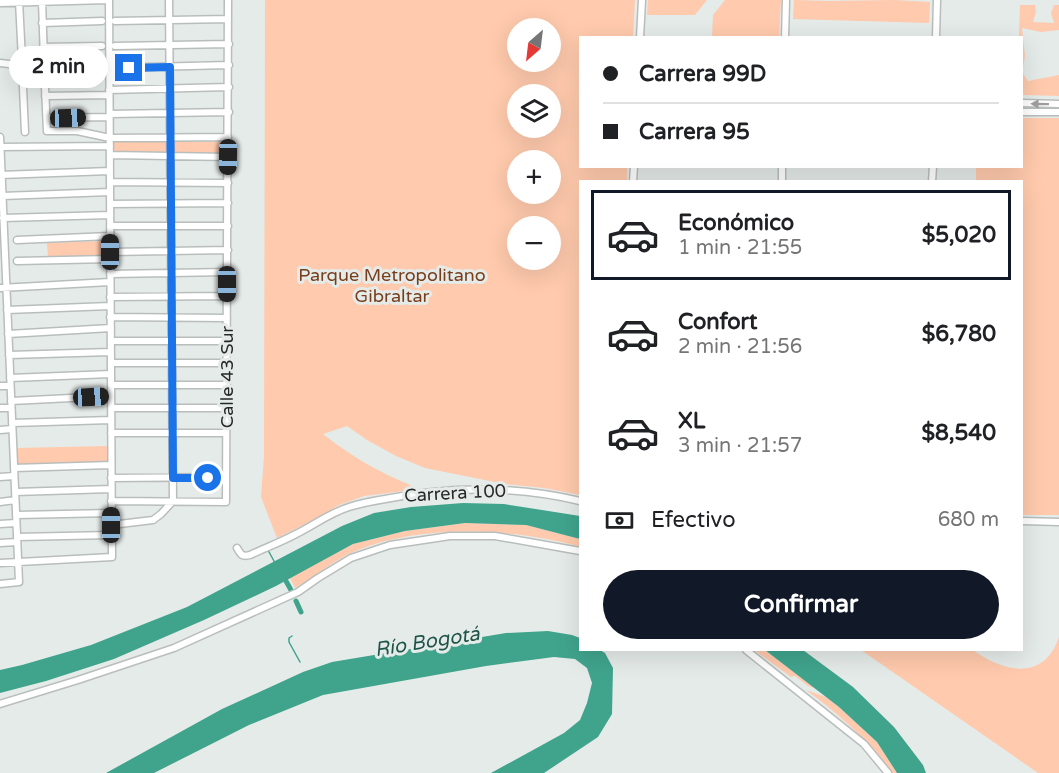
<!DOCTYPE html>
<html lang="es">
<meta charset="utf-8">
<style>
:root{--surface:#fff;--page:#f6f6f6;--text:#202124;--muted:#757577;--line:#e0e0e0;--accent:#111827}
body{margin:0;font-family:"Varela Round",sans-serif;background:var(--page);color:var(--text);height:100vh;display:flex;flex-direction:column;font-size:22px;white-space:nowrap}
*{box-sizing:border-box;margin:0}
p{font-size:20px;color:var(--muted)}
.icon{flex:none;width:33px;height:33px;fill:none;stroke:currentColor;stroke-width:2;stroke-linecap:round;stroke-linejoin:round}
.map{position:relative;flex:1;overflow:hidden}
.sheet{position:absolute;left:579px;top:180px;width:444px;height:471px;display:flex;flex-direction:column;background:var(--surface);border-radius:0px;box-shadow:0 6px 24px #0002}
.sheet>*{flex:none}
.hud{position:absolute;left:579px;top:36px;width:444px;height:132px;border-radius:0px;box-shadow:0 6px 24px #0002;display:grid;align-content:center;height:132px;padding:0 24px;background:var(--surface)}
.needle{width:39px;rotate:208deg}
.controls{position:absolute;left:507px;top:18px;display:grid;gap:12px}
.controls a{display:grid;place-items:center;width:54px;height:54px;border-radius:50%;background:var(--surface);box-shadow:0 6px 24px #0002;font-size:30px}
.end{position:absolute;width:27px;height:27px;margin:-14px;border:8px solid #1a73e8;background:#fff;box-shadow:0 0 0 3px #fff}
.from{border-radius:50%}
.bubble{position:absolute;height:42px;border-radius:21px;background:var(--surface);box-shadow:0 6px 24px #0002;font-size:20px;font-weight:700;line-height:42px;text-align:center}
.car{position:absolute;width:18px;height:36px;margin:-18px -9px;border-radius:8px;box-shadow:0 0 4px 2px #0007;background:linear-gradient(#222 24%,#8ab4d8 0 40%,#222 0 76%,#8ab4d8 0 86%,#222 0)}
.hud b{display:flex;align-items:center;gap:21px;height:57px;font-size:22px}
.hud b+b{border-top:2px solid var(--line)}
.hud i{width:15px;height:15px;background:var(--text)}
ul{padding:10px 0 0;list-style:none}
li{display:flex;align-items:center;gap:18px;height:90px;margin:0 12px 9px;padding:0 12px;border:3px solid transparent;border-radius:0px}
li div{flex:1}
li b{display:block;font-size:22px}
li em{font-style:normal;font-weight:700}
li.current{border-color:var(--accent)}
li>.icon{width:54px;height:54px;stroke-width:1.5}
.pay{display:flex;align-items:center;gap:15px;height:66px;padding:0 24px;font-size:22px}
.pay p{margin-inline-start:auto}
.action{display:flex;gap:12px;margin-top:auto;padding:12px 24px}
.action a{flex:1;height:69px;border-radius:36px;background:var(--accent);color:#fff;font-size:24px;font-weight:700;line-height:69px;text-align:center}
.map>svg:first-child{display:block}
</style>
<div class="map">
<svg width="1059" height="773" viewBox="0 0 1059 773">
<rect width="100%" height="100%" fill="#e5ebe9"/>
<path fill="#ffcaad" fill-rule="evenodd" d="M265 0H635L633 37 580 38V166L627 167V181L580 182V495L544 488 505 484 425 468 396 456 367 440 347 426 323 434C355 459 382 474 420 489L364 496 339 505 312 521 277 538 261 497 264 457ZM518 28H550V62H518ZM518 94H550V128H518ZM518 160H550V194H518ZM518 226H550V260H518Z
M648 0H707L695 15H647Z
M725 0H781L779 37H712L713 15Z
M794 0 828 1 894 0 930 2 929 23 793 19Z
M1020 5H1035L1036 12 1033 22 1054 23 1051 13 1054 5H1059V30L1041 32 1022 28 1025 56 1022 72 1028 81 1059 75V96L1022 95V38L1019 37Z
M1022 118H1059V515H1022V182L976 181V167L1022 166Z
M113 140 222 142 221 153 113 151Z
M107 241 108 256 48 258 47 243Z
M108 446 109 464 18 467 17 448Z
M465 523 526 525 580 539V547C514 528 423 524 358 550 335 559 316 576 295 588L290 578 353 544 405 531Z
M1059 637V773H1038L861 650H973C1003 672 1044 682 1059 637Z
M754 650H765L817 689 808 686 795 676 791 677Z
M806 690 826 697 839 707 877 742 897 773H891C868 740 838 713 806 690Z"/>
<path fill="#40a48c" d="M463 503 504 504 580 516V539L526 525 465 523 405 531 353 544 276 586 204 620 114 659 46 681 0 693V670L22 665 91 645 187 607 342 526 374 513 411 507Z
M548 631 572 635 580 638V650H600L605 653 613 668 612 714 598 737 544 773H491L564 733 580 720 587 703 592 683 587 668 575 659 554 657 486 666 323 695 249 725 154 773H106L222 709 303 672 332 662 506 633Z
M765 650H803L853 687 894 727 923 765 926 773H897L877 742 839 707Z"/>
<g fill="none" stroke-linecap="round" stroke-linejoin="round">
<path stroke="#40a48c" stroke-width="1.5" d="M268 550 275 563
M292 636 289 638V642L300 662"/>
<path stroke="#40a48c" stroke-width="5" d="M282 574 291 590
M296 601 301 612"/>
<g stroke="#b9bebc" stroke-width="9">
<path id="minor" d="M19 1 22 60
M42 1 44 61
M0 3 107 0
M115 21 228 19
M42 23 102 21
M640 38 642 0
M785 38 786 0
M936 38 937 0
M115 46 229 44
M43 47 102 46
M0 63C36 68 73 66 109 65
M22 66 25 132
M44 66 47 131H77L110 138 228 137
M109 68 229 65
M109 90 229 87
M45 96 109 95
M1022 103 1059 104
M1022 112H1059
M110 114 229 112
M47 118 109 117
M0 137 19 582 0 584
M0 147 110 146
M110 155 228 157
M0 175 110 171
M110 182 228 183
M633 182 634 166
M782 182V166
M932 182 933 166
M2 196 110 192
M110 204 228 203
M3 218 110 215
M110 226H228
M17 240 110 236
M110 252 228 250
M17 261 110 259
M110 274 228 272
M0 288 110 282
M110 297 227 296
M7 310 110 306
M110 317 227 318
M8 334 111 328
M111 341H227
M9 355 111 352
M111 363H227
M10 378 111 374
M111 385H227
M0 386H10
M11 401 111 396
M0 408H11
M111 408H227
M12 423 111 420
M0 430 12 429
M111 433H226
M14 468 111 465
M0 477 14 476
M111 478 226 477
M15 492 111 489
M111 501 226 502 228 0
M0 502 15 500
M16 515 111 513
M1022 521 1059 522
M0 524 16 523
M111 525 153 520 161 514 173 501 169 0
M17 537 111 535
M0 543 17 542
M237 548C241 555 242 557 250 555 265 548 281 542 296 534 314 525 330 513 349 507 361 503 373 501 385 499 450 486 516 486 580 501
M0 563 112 557 109 0
M746 650 864 744 888 773
M0 704 78 680 174 648 298 592 318 578 351 558 390 545 450 536H495L580 551"/>
</g>
<use href="#minor" stroke="#fff" stroke-width="6"/>
</g>
<defs><path id="oneway-solid" d="M-6-.8H1V-3.2L6.5 0L1 3.2V.8H-6Z" transform="scale(1.5)"/></defs>
<use fill="#9e9f9e" href="#oneway-solid" transform="translate(1040 104) rotate(-179)"/>
<g fill="none" stroke-linecap="round" stroke-linejoin="round">
<path stroke="#1a73e8" stroke-width="8" d="M129 68 170 67 173 478H208"/>
</g>
<g text-anchor="middle" stroke-width="6" stroke-linejoin="round" paint-order="stroke">
<g font-size="18" fill="#783e1c" stroke="#e5ebe9">
<text x="392" y="281">Parque Metropolitano<tspan x="392" dy="21">Gibraltar</tspan></text>
</g>
<g font-size="18" fill="#272928" stroke="#e5ebe9">
<text transform="translate(227 377) rotate(-90)" y="6">Calle 43 Sur</text>
<text transform="translate(455 493) rotate(-3)" y="6">Carrera 100</text>
</g>
<g font-size="20" font-style="italic" fill="#1e5548" stroke="#e5ebe9">
<text transform="translate(427 641) rotate(-9)" y="7">Río Bogotá</text>
</g>
</g>
</svg>
<div class="controls">
<a><svg class="needle" viewBox="-14 -14 28 28"><path d="M0-13l5 13h-10z" fill="#e53935"/><path d="M0 13l5-13h-10z" fill="#757577"/></svg></a>
<a><svg class="icon" aria-label="layers" viewBox="0 0 24 24"><path d="M12 4l9 5-9 5-9-5zM3 14l9 5 9-5"/></svg></a>
<a>+</a>
<a>−</a>
</div>
<i class="end from" style="left:208px;top:478px"></i>
<i class="end" style="left:129px;top:68px"></i>
<div class="bubble" style="left:9px;top:46px;width:99px">2 min</div>
<i class="car" style="left:68px;top:118px;rotate:88deg"></i>
<i class="car" style="left:228px;top:157px;rotate:181deg"></i>
<i class="car" style="left:110px;top:252px;rotate:0deg"></i>
<i class="car" style="left:227px;top:284px;rotate:180deg"></i>
<i class="car" style="left:91px;top:397px;rotate:87deg"></i>
<i class="car" style="left:111px;top:525px;rotate:0deg"></i>
<div class="hud">
<b><i class="from"></i>Carrera 99D</b>
<b><i></i>Carrera 95</b>
</div>
<section class="sheet">
<ul>
<li class="current"><svg class="icon" aria-label="car" viewBox="0 0 24 24"><path d="M5 17H2v-5l4-1 3-4h7l3 4 3 1v5h-3M9 17h6M6 11h13"/><circle cx="7" cy="17" r="2"/><circle cx="17" cy="17" r="2"/></svg><div><b>Económico</b><p>1 min · 21:55</p></div><em>$5,020</em></li>
<li><svg class="icon" aria-label="car" viewBox="0 0 24 24"><path d="M5 17H2v-5l4-1 3-4h7l3 4 3 1v5h-3M9 17h6M6 11h13"/><circle cx="7" cy="17" r="2"/><circle cx="17" cy="17" r="2"/></svg><div><b>Confort</b><p>2 min · 21:56</p></div><em>$6,780</em></li>
<li><svg class="icon" aria-label="car" viewBox="0 0 24 24"><path d="M5 17H2v-5l4-1 3-4h7l3 4 3 1v5h-3M9 17h6M6 11h13"/><circle cx="7" cy="17" r="2"/><circle cx="17" cy="17" r="2"/></svg><div><b>XL</b><p>3 min · 21:57</p></div><em>$8,540</em></li>
</ul>
<div class="pay"><svg class="icon" aria-label="cash" viewBox="0 0 24 24"><path d="M3 7h18v10H3z"/><circle cx="12" cy="12" r="2"/></svg>Efectivo<p>680 m</p></div>
<div class="action"><a>Confirmar</a></div>
</section>
</div>
